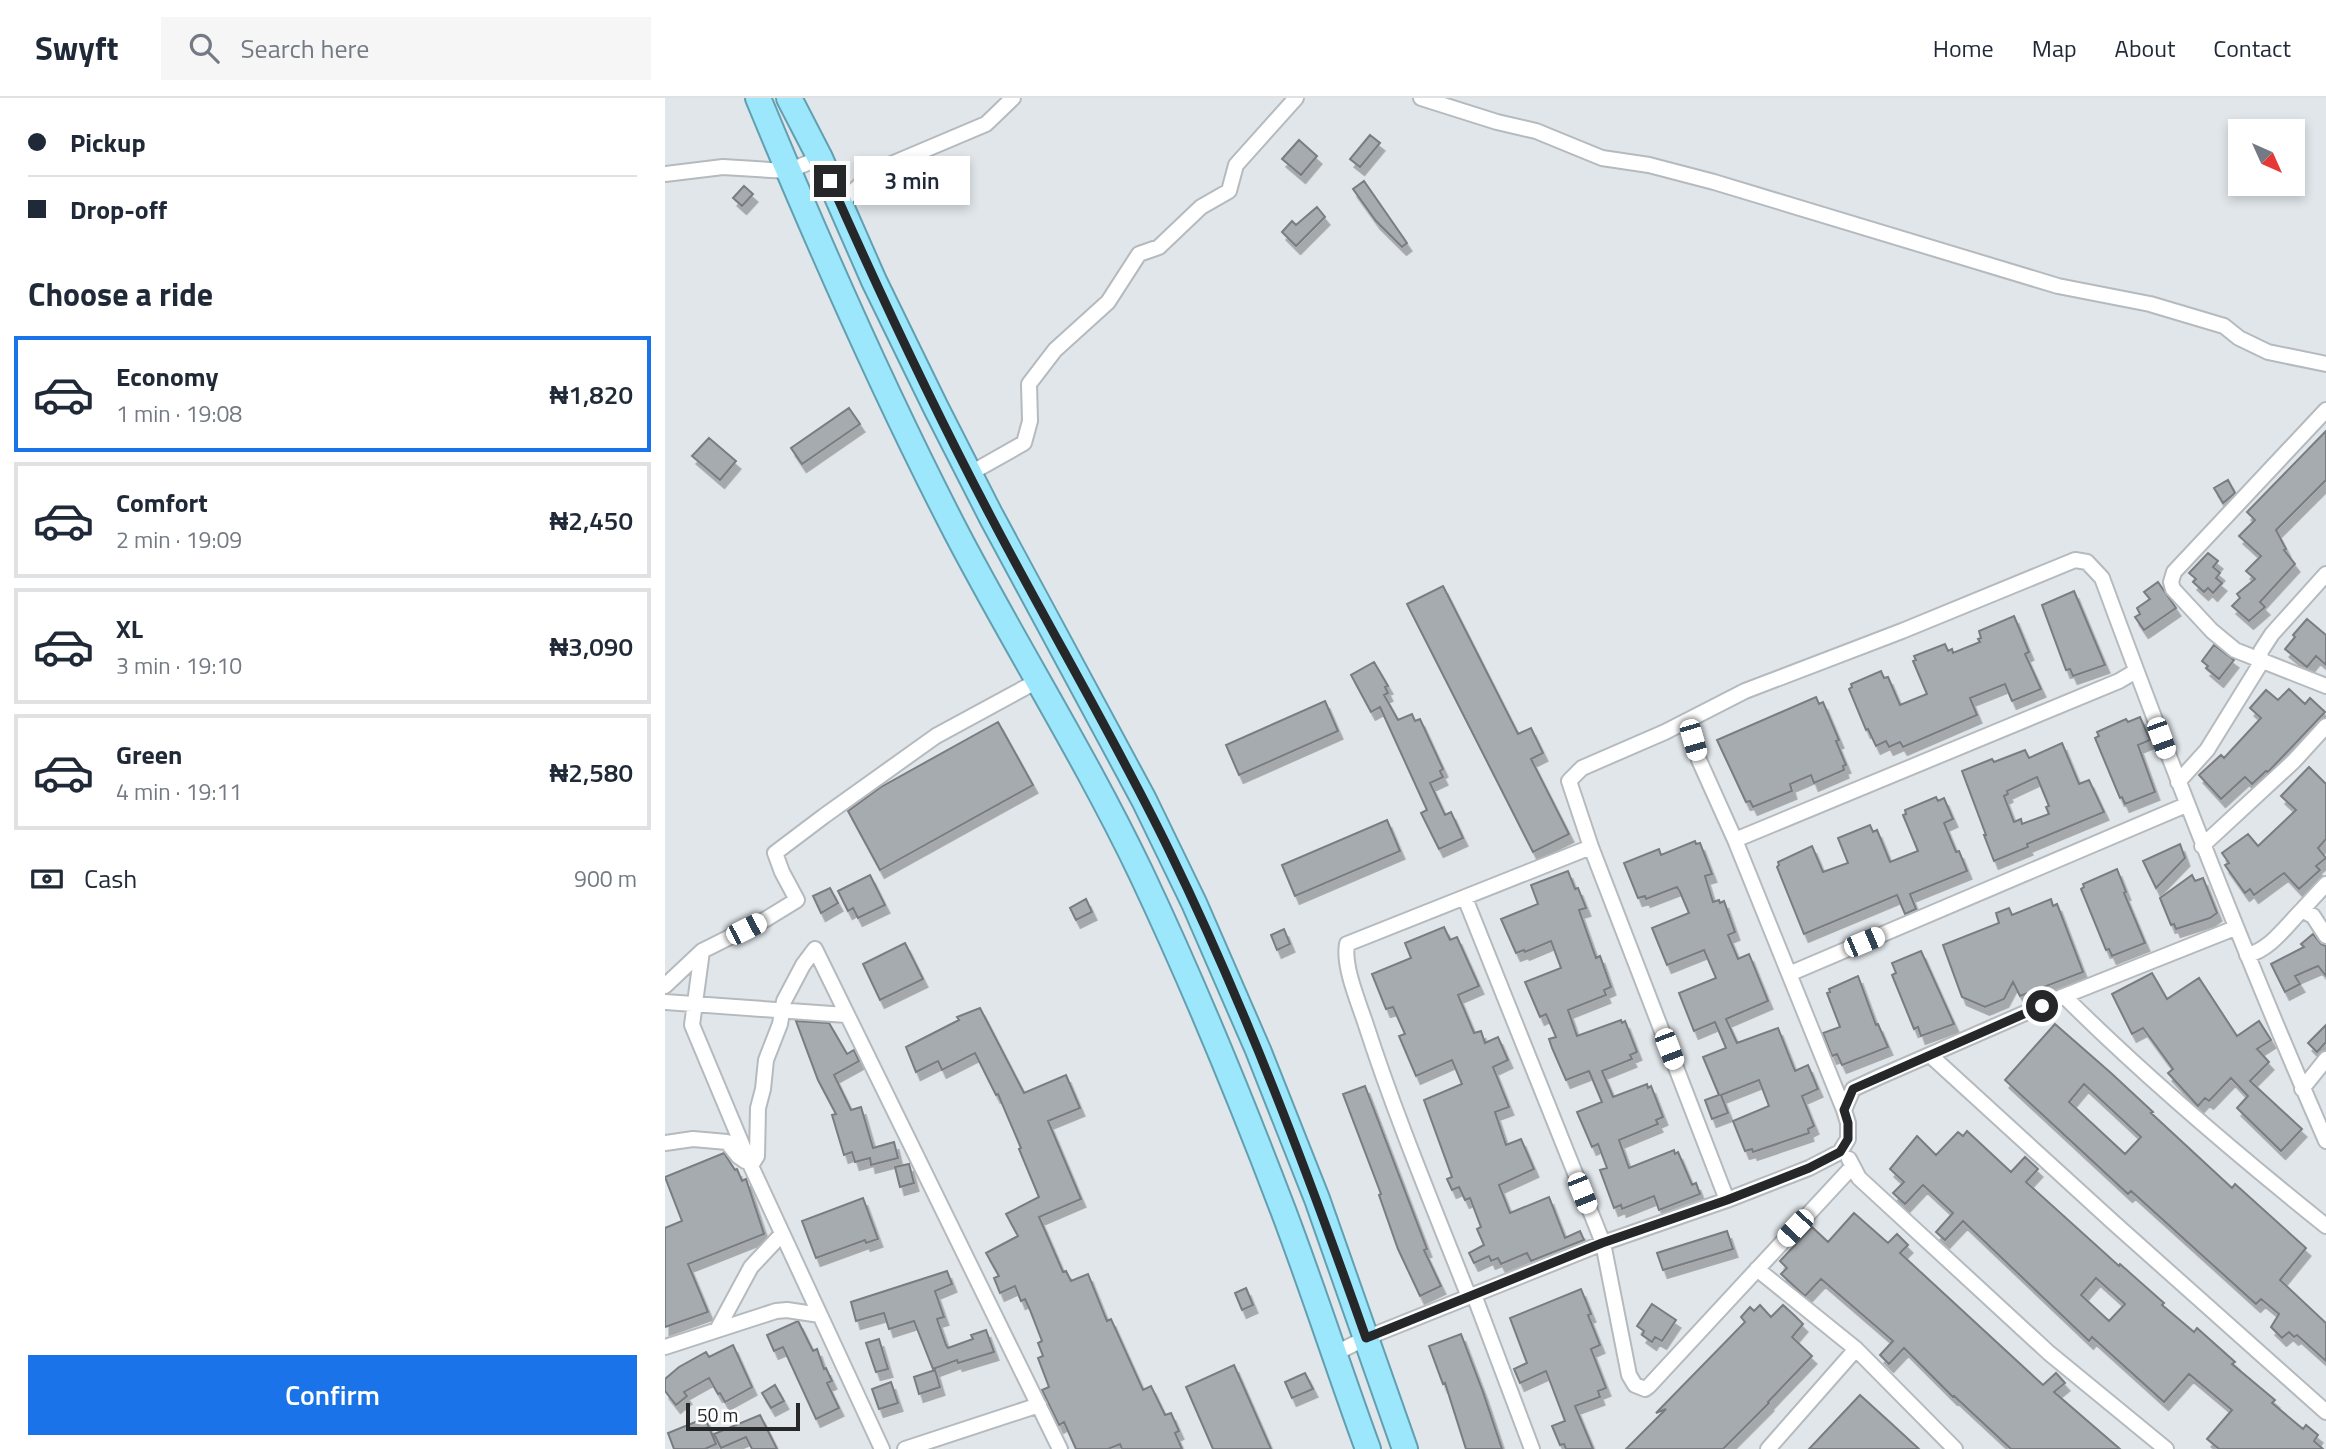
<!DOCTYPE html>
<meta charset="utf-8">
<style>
:root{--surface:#fff;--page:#f6f6f7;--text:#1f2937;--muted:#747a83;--line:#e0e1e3;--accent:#1a73e8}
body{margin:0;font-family:"Titillium Web",sans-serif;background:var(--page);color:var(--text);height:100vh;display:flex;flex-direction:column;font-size:26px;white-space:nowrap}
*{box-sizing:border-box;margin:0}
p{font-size:23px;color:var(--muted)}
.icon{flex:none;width:38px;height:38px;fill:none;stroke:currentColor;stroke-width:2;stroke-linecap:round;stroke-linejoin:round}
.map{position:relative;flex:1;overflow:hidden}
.panel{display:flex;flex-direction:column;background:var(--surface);width:665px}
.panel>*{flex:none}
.guide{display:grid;align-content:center;height:154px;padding:0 28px;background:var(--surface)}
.needle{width:46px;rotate:135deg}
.controls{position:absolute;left:1563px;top:21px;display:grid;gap:14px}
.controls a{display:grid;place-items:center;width:77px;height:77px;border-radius:0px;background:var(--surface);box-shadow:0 4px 10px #0003;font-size:35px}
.scale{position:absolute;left:21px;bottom:18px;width:114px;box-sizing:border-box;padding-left:7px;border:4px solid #252728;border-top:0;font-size:19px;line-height:24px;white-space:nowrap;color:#252728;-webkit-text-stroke:5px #fff;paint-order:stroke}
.end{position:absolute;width:32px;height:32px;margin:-16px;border:9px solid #252728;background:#fff;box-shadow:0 0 0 4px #fff}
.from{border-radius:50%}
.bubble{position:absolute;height:49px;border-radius:0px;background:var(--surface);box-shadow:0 4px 10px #0003;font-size:23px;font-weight:600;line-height:49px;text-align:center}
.car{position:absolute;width:21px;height:42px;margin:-21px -10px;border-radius:9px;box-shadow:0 0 5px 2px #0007;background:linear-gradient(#fff 24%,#345 0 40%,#fff 0 76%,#345 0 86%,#fff 0)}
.guide b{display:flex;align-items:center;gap:24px;height:66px;font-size:26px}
.guide b+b{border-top:2px solid var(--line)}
.guide i{width:18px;height:18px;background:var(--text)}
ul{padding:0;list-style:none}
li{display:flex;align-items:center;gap:21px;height:116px;margin:0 14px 10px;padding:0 14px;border:4px solid var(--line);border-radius:0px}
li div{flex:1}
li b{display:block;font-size:26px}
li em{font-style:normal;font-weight:600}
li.selected{border-color:var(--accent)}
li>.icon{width:63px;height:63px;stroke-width:1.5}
h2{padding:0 28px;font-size:32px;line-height:84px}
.pay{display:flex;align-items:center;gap:18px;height:77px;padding:0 28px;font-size:26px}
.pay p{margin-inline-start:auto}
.primary-button{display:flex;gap:14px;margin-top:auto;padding:14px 28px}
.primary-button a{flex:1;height:80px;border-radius:0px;background:var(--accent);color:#fff;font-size:28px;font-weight:600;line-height:80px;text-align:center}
header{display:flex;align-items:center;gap:42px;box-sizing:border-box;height:98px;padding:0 35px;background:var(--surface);border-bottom:2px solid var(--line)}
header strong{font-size:33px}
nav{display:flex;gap:38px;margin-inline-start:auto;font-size:24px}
.search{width:490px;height:63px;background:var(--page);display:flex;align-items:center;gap:18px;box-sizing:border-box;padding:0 24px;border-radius:0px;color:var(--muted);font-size:26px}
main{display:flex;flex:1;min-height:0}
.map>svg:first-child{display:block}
</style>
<header>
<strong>Swyft</strong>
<div class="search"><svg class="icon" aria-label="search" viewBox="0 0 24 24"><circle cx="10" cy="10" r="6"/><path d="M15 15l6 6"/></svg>Search here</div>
<nav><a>Home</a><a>Map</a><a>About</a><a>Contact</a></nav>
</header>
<main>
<section class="panel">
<div class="guide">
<b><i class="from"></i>Pickup</b>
<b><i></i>Drop-off</b>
</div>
<h2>Choose a ride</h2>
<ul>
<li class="selected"><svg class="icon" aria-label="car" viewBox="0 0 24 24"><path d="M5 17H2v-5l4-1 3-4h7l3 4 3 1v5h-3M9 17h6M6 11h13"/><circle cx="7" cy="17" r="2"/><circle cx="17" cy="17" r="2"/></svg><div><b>Economy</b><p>1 min · 19:08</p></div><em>₦1,820</em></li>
<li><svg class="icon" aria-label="car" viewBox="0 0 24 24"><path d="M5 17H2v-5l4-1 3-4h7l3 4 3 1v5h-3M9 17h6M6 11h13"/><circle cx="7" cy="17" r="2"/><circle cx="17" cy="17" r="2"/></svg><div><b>Comfort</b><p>2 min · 19:09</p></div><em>₦2,450</em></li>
<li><svg class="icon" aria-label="car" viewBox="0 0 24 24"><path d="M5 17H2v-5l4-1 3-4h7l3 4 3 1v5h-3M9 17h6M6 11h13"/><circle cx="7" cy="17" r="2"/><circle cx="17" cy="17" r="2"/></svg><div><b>XL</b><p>3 min · 19:10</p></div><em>₦3,090</em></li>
<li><svg class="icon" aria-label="car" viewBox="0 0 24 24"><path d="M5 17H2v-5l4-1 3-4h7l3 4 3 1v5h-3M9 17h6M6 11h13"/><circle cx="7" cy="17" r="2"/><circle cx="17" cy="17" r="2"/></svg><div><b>Green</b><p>4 min · 19:11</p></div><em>₦2,580</em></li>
</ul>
<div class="pay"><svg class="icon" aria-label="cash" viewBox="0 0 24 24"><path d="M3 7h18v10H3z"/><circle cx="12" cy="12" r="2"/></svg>Cash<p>900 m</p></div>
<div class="primary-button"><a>Confirm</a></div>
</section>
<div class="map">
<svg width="1661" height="1351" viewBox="0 0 1661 1351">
<defs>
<filter id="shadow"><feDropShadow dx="4.5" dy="8" stdDeviation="0" flood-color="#0004"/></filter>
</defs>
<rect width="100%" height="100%" fill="#e1e6ea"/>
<path fill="#a6abaf" stroke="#797d81" stroke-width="2" fill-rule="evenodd" filter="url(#shadow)" d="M705 37 715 45 695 69 685 61Z
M634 42 652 58 636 77 617 61Z
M699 83 742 145 737 149 711 123 688 91Z
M79 88 88 96 77 108 68 100Z
M652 109 660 119 631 148 617 134 627 123 631 127Z
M184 310 195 326 137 366 126 350Z
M1661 333V382L1611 432 1621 451 1619 452 1630 466 1595 504 1600 509 1584 523 1567 508 1575 500 1572 496 1590 481 1581 473 1596 458 1574 438 1590 422 1582 414Z
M44 340 71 363 55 382 27 358Z
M1563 382 1570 395 1558 405 1549 390Z
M1543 455 1553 463 1548 469 1555 475 1551 480 1557 485 1548 495 1543 490 1539 494 1528 484 1531 481 1524 475Z
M1493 484 1511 510 1479 532 1470 519 1475 516 1472 510 1485 501 1479 494Z
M778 488 853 636 866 630 878 655 866 661 904 736 868 754 742 506Z
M1409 493 1440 567 1408 578 1405 571 1401 572 1377 507Z
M1349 518 1364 554 1360 556 1376 591 1347 603 1340 586 1305 600 1312 617 1238 649 1235 644 1224 649 1221 643 1211 648 1203 631 1201 632 1184 591 1187 589 1186 586 1216 573 1219 580 1223 579 1235 607 1262 596 1248 563 1251 562 1249 558 1280 546 1283 553 1287 551 1288 555 1315 544 1313 541 1316 540 1314 533Z
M1642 521 1661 537V567L1651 558 1642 569 1620 551 1630 539 1628 537Z
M1549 547 1569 562 1554 581 1541 570 1543 568 1537 563Z
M709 564 723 588 720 589 723 595 719 597 733 622 747 616 750 623 755 621 778 671 775 673 778 679 765 685 780 717 786 714 798 740 774 751 756 715 762 712 715 609 706 614 686 577Z
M1624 591 1640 606 1645 600 1660 614 1603 674 1601 673 1587 686 1580 679 1556 701 1534 677 1556 657 1559 660 1596 620 1585 610 1601 592 1613 602Z
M1151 599 1154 606 1158 604 1174 642 1171 643 1181 667 1178 668 1179 672 1149 685 1146 677 1125 686 1127 693 1088 709 1085 703 1081 704 1052 642Z
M660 603 673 633 574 677 561 647Z
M1475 619 1485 642 1473 647 1490 694 1460 706 1457 699 1455 700 1430 640 1434 638 1432 634 1461 621 1463 624Z
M333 624 368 687 215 772 183 713 216 689Z
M1397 645 1414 686 1424 682 1439 714 1362 746 1363 749 1329 763 1319 737H1321L1297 673 1327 661 1329 664 1360 652 1364 660ZM1372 679 1384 708 1381 709 1384 716 1357 726 1356 721 1349 724 1339 698 1343 696 1342 693Z
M1644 669 1661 686V741L1653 750 1661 760 1651 768 1655 772 1634 791 1619 775 1589 797 1585 791 1580 795 1560 767 1564 765 1557 755 1583 736 1593 748 1631 712 1616 698Z
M1271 699 1273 703 1279 700 1288 721 1279 725 1291 754 1294 753 1302 773 1245 796 1251 811 1240 816 1232 797 1139 836 1112 769 1114 767 1113 764 1147 748 1158 774 1183 765 1173 740 1205 727 1208 734 1212 732 1225 764 1253 753 1238 717 1241 716 1240 712Z
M722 722 735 753 630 798 617 767Z
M1030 743 1031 746 1035 745 1047 776 1040 778 1048 804 1054 802 1055 805 1059 803 1070 834 1063 837 1073 861 1084 856 1103 903 1061 921 1072 945 1113 930 1130 973 1143 967 1153 991 1137 998 1149 1028 1143 1031 1144 1035 1088 1054 1087 1051 1080 1053 1068 1023 1104 1008 1094 982 1056 997 1063 1015 1047 1021 1040 1002 1054 997 1038 959 1061 950 1050 924 1029 933 1014 895 1051 880 1039 852 1002 867 987 830 1024 815 1015 794 1012 789 981 801 980 798 973 800 959 765 994 751 996 757Z
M1515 746 1520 760 1491 790 1478 763Z
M1452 771 1461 794 1459 795 1480 845 1447 858 1444 851 1441 852 1416 791 1419 789 1418 786Z
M903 773 910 791 913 790 921 810 914 812 931 860 935 858 946 889 939 892 941 897 903 912 912 938 956 922 957 925 960 923 972 954 965 957 967 961 937 973 948 999 982 986 983 990 986 988 998 1019 991 1022 993 1026 954 1042 964 1070 1009 1052 1010 1056 1013 1054 1027 1087 1031 1085 1035 1096 994 1112 989 1098 957 1111 956 1107 949 1110 935 1072 942 1070 933 1046 927 1049 912 1014 937 1004 924 973 901 982 887 950 884 941 891 939 881 916 875 919 860 884 896 870 886 843 860 854 859 852 851 855 836 821 873 806 866 787Z
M205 777 220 807 193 820 188 810 183 813 173 793Z
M1527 777 1530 783 1538 780 1552 815 1545 820 1511 831 1509 826 1506 827 1495 800Z
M165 790 173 805 156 815 148 798Z
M421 801 427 814 411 822 405 810Z
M1386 801 1388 808 1392 806 1418 874 1355 898 1348 884 1339 901 1320 909 1297 899 1278 847 1334 825 1331 815 1344 810 1347 817Z
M779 829 785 842 792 839 814 888 793 897 809 935 816 933 820 945 833 939 843 962 828 969 844 1009 830 1014 841 1047 856 1041 869 1071 834 1087 845 1115 884 1099 900 1140 915 1133 919 1142 866 1163 862 1155 836 1166 833 1160 826 1163 824 1158 809 1165 804 1155 819 1147 812 1131 816 1129 805 1100 800 1102 794 1089 787 1092 782 1081 787 1079 759 1002 797 986 787 962 751 978 734 938 740 936 728 909 721 911 707 876 746 860 740 845Z
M619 831 625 846 612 852 606 837Z
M1648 836 1656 846 1661 848V878L1653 868 1630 878 1635 886 1620 894 1606 866 1639 849 1636 846Z
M240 845 258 881 215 902 198 866Z
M1256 853 1289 926 1256 938 1253 929 1249 931 1227 877 1231 875 1227 865Z
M1487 875 1502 901 1534 880 1572 938 1594 923 1606 942 1592 951 1604 964 1585 983 1637 1031 1616 1053 1572 1010 1583 998 1566 980 1544 1003 1540 1000 1533 1008 1503 975 1508 971 1478 930 1467 936 1447 896Z
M1193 878 1211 927 1213 926 1223 949 1177 967 1172 956 1167 958 1158 935 1175 929 1162 895 1165 894 1164 891Z
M315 910 359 995 401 977 415 1010 383 1023 416 1101 374 1119 398 1174 401 1173 406 1183 423 1176 442 1223 446 1221 478 1292 486 1288 500 1317 506 1315 514 1333 510 1335 517 1351H457L455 1346 443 1351H411L399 1324 394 1327 377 1292 384 1289 373 1260 378 1258 373 1245 377 1243 365 1212 360 1201 356 1203 350 1188 335 1195 329 1180 334 1178 321 1155 353 1138 341 1116 374 1099 354 1051 356 1050 333 996 331 997 310 955 277 972 273 963 251 974 241 949 294 922 292 919Z
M131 923 164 925 182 956 189 952 194 963 169 977 186 1012 196 1009 208 1050 229 1044 233 1060 206 1067 205 1060 190 1064 187 1054 179 1057 167 1017 171 1016 153 982Z
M1390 926 1446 975 1488 1014 1486 1015 1567 1090 1570 1086 1641 1150 1615 1182 1661 1225V1263L1632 1237 1629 1239 1624 1234 1617 1240 1606 1229 1614 1216 1596 1201 1591 1206 1466 1093 1463 1096 1340 982ZM1419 986 1476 1039 1460 1056 1404 1004Z
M1661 927V944L1652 954 1643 945Z
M700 988 762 1151 759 1152 776 1188 755 1198 733 1151 714 1097 716 1096 678 996Z
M1302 1033 1346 1074 1360 1059 1373 1071 1361 1084 1454 1168 1455 1166 1499 1205 1497 1207 1529 1234 1532 1230 1570 1264 1567 1266 1610 1302 1607 1305 1638 1331 1641 1327 1653 1337 1649 1343 1658 1351H1554L1542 1341 1567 1312 1524 1276 1499 1304 1427 1239 1424 1243 1298 1123 1280 1142 1271 1134 1288 1115 1258 1087 1240 1106 1228 1095 1239 1084 1225 1071 1252 1038 1271 1057 1293 1034 1298 1038ZM1431 1180 1460 1206 1444 1223 1416 1197Z
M59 1055 70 1072 72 1071 77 1083 81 1081 99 1136 23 1166 43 1214 0 1229V1130L17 1123 0 1079Z
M244 1066 249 1085 235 1089 230 1069Z
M198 1100 213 1141 201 1145 200 1142 151 1160 137 1123Z
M1189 1115 1223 1145 1232 1136 1243 1147 1235 1155 1378 1287 1391 1275 1400 1285 1389 1294 1455 1351H1346L1289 1298 1288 1299 1239 1250 1224 1266 1215 1257 1228 1243 1156 1181 1140 1198 1116 1176 1122 1170 1115 1163 1147 1129 1163 1144Z
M1062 1133 1068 1151 998 1172 992 1155Z
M282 1173 287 1186 270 1193 279 1219 272 1221 281 1247 283 1250 308 1241 306 1237 321 1232 329 1254 293 1265 292 1262 268 1271 249 1223 224 1231 219 1215 191 1223 186 1204Z
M581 1190 588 1207 577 1212 570 1195Z
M916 1191 926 1216 923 1217 935 1247 926 1251 941 1290 933 1293 935 1299 910 1308 928 1351H901L899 1346 895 1347 887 1328 900 1323 881 1273 855 1285 849 1271 862 1265 845 1220Z
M987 1206 1011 1222 997 1243 990 1239 987 1244 977 1237 979 1233 972 1228Z
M1095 1207 1106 1219 1118 1207 1130 1218 1138 1226 1127 1239 1147 1258 1103 1304 1104 1305 1058 1351H961L1001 1311 991 1315 1080 1224 1076 1219 1085 1209 1089 1213Z
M133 1223 148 1253 152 1251 159 1271 161 1270 167 1283 162 1285 174 1310 151 1321 118 1249 109 1253 102 1237Z
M796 1236 818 1294 837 1351H801L780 1285 778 1286 764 1248Z
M214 1241 223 1271 211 1274 201 1245Z
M68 1247 87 1289 60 1304 55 1295 53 1296 44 1280 19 1294 22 1298 11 1307 0 1293V1281L14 1269 41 1254 44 1259Z
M569 1267 606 1351H548L521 1289Z
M270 1272 275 1289 254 1296 249 1279Z
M640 1275 648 1291 627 1300 620 1284Z
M226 1284 233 1305 214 1311 207 1291Z
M110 1287 119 1303 106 1310 97 1295Z
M1195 1297 1228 1327 1254 1351H1144Z
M95 1317 112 1351H87L81 1339 56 1350 49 1336Z
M40 1320 51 1346 40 1351H9L3 1335Z"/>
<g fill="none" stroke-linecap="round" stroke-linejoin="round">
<g stroke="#b5babe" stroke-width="18">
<path id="minor" d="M756 0 832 24 871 33 937 60 984 67 1049 84 1393 188 1485 206 1559 228 1574 240 1603 254 1661 266
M0 76 58 69 123 73 155 60
M175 106 198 84 224 67 321 26 348 0
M1661 312 1509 474 1506 484 1508 491 1547 533 1570 552 1661 588
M304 376 359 345 365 323 364 286 390 252 443 204 474 156 494 149 536 109 564 93 571 67 631 0
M1513 684 1542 652 1594 568 1596 553 1607 536 1661 476
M1070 742 1454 583 1471 573
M1537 748 1629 663 1661 628
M800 800 938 1145 964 1277 970 1287 980 1291 984 1288 1187 1069
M1637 812 1661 786
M37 853 27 927 86 1068 217 1351
M1582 857C1605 852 1621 828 1637 812L1648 818 1661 838
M1124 876 1521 707
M0 888 37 853 101 821 132 802 117 774 110 755 159 718 271 638 374 582
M1399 898C1481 980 1570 1055 1661 1128
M0 904 181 917
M1265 957 1449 1125 1661 1314
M1637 991 1661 961
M1179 1012 1188 991 1214 979 1399 898 1570 830
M0 1045 28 1041 62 1044 73 1058 80 1063
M1184 1061 1194 1080 1384 1255 1501 1351
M86 1068 92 1058 93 1010 98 991 101 962 115 926 119 903 138 867 150 851 395 1351
M1062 1102 926 749 904 683 917 670 1000 634 1080 593 1237 533 1410 462 1422 464 1437 480C1507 670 1580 858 1661 1043
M1092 1171 1191 1251 1290 1351
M809 1197 867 1351
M804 1199C768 1108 730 1017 700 924 693 903 678 868 682 846L926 749
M52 1232 86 1169 117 1136
M0 1249 111 1213 122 1212 155 1217
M669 1256 701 1240 938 1145 1062 1102 1144 1070 1175 1054 1183 1041V1025L1179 1012 1070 742 1034 662 1023 623
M240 1351 374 1307
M1103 1351 1191 1251"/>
</g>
<g stroke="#62a0b1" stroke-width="28">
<path id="trunk" d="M93 0C154 147 218 293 291 434 351 549 420 658 476 775 528 885 575 999 618 1112 648 1191 674 1272 703 1351
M124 0 155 60 209 183 271 310 326 418 479 702 529 805 593 952 652 1101 740 1351"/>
</g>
<use href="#minor" stroke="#fff" stroke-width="14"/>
<use href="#trunk" stroke="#9ce7fc" stroke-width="24"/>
</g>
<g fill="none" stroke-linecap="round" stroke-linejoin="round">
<path stroke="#252728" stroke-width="9" d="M165 83C215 196 268 309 326 419 384 530 449 639 504 752 581 910 643 1075 701 1240L937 1145 1062 1102 1144 1070 1175 1054 1183 1041V1025L1179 1012 1188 991 1377 908"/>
</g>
</svg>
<div class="controls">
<a><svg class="needle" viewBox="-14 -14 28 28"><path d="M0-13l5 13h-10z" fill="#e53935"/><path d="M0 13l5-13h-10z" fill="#747a83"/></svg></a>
</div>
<div class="scale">50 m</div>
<i class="end from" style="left:1377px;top:908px"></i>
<i class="end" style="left:165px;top:83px"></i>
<div class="bubble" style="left:189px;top:58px;width:116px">3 min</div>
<i class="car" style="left:1496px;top:640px;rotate:160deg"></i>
<i class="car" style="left:1028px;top:642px;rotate:164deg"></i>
<i class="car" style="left:81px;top:831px;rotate:63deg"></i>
<i class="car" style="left:1199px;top:844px;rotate:67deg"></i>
<i class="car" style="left:1004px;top:951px;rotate:159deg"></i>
<i class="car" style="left:917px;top:1095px;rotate:158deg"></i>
<i class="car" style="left:1130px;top:1130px;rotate:223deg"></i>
</div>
</main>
